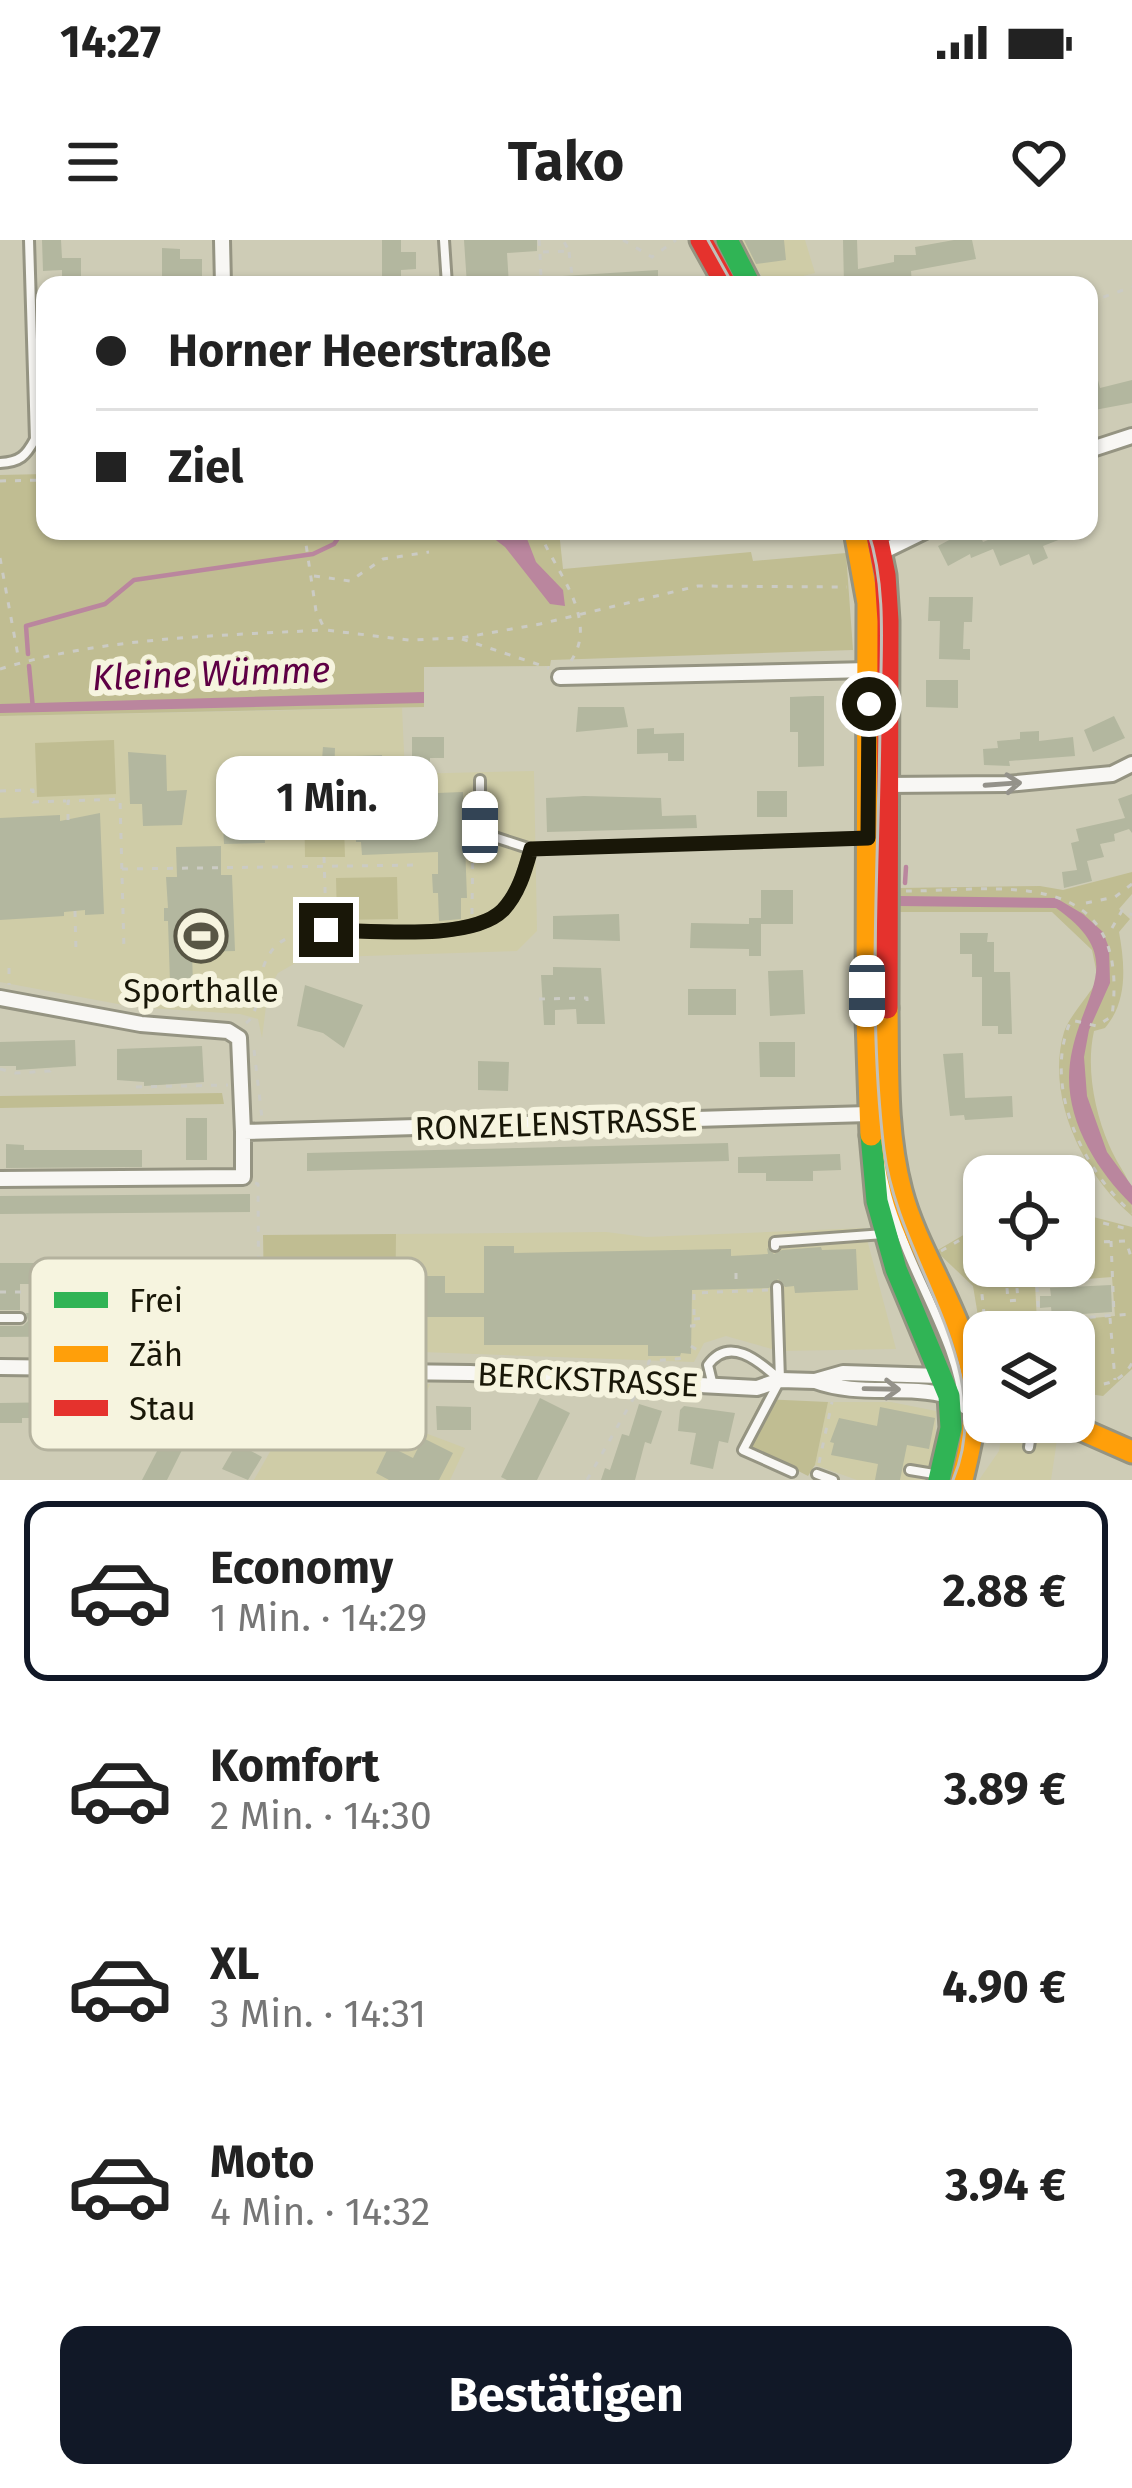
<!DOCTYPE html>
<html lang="de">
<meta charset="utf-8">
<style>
:root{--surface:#fff;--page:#f6f6f6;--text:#222;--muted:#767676;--line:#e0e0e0;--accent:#111827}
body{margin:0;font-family:"Fira Sans",sans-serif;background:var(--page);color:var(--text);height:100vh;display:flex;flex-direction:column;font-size:45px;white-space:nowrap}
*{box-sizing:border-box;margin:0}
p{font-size:39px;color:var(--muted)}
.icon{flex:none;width:66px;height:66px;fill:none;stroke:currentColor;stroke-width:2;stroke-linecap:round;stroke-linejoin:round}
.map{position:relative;height:1240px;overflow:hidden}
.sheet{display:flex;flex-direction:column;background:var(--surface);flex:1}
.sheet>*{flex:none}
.banner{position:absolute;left:36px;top:36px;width:1062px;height:264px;border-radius:24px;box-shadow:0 3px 9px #0004;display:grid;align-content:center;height:264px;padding:0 60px;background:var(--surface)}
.tools{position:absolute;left:963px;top:915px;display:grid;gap:24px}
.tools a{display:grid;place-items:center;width:132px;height:132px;border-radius:24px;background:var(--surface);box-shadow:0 3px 9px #0004;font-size:60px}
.end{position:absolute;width:54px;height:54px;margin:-27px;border:15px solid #191708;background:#fff;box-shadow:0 0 0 6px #fff}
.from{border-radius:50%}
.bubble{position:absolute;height:84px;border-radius:24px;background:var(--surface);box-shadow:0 3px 9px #0004;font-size:39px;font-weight:700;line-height:84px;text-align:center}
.car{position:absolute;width:36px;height:72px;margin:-36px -18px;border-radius:15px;box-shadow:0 0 9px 3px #0007;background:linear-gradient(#fff 24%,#345 0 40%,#fff 0 76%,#345 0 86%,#fff 0)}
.banner b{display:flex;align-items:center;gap:42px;height:114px;font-size:45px}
.banner b+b{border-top:3px solid var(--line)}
.banner i{width:30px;height:30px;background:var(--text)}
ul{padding:21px 0 0;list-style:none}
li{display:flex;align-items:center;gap:36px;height:180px;margin:0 24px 18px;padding:0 36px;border:6px solid transparent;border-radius:24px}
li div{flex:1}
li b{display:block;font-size:45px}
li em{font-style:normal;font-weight:700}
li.active{border-color:var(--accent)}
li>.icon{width:108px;height:108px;stroke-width:1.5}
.action{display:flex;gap:24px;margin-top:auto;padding:24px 60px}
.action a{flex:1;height:138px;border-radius:24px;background:var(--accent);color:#fff;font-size:48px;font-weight:700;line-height:138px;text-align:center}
.status{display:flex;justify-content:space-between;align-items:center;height:84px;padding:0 60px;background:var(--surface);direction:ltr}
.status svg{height:33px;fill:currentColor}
header{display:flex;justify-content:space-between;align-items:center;height:156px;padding:0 60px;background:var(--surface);font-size:54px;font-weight:700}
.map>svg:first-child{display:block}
</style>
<div class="status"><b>14:27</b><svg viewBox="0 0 49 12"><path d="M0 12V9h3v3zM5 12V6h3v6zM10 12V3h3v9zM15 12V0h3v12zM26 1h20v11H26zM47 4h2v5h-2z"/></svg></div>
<header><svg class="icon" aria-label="menu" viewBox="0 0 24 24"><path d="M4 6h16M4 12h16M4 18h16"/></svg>Tako<svg class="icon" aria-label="heart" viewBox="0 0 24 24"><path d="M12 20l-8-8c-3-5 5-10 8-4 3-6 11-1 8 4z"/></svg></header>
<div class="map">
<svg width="1132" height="1240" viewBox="0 0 1132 1240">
<rect width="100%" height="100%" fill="#ceccb6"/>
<path fill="#cfcca7" d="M740 0H805L815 33 767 45Z
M402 468 405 534 534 531 537 691 517 711 304 718 278 733 268 750 262 798 258 779 240 774 134 767 0 742V476Z
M864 988 896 1109 779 1111 726 1096 704 1103 694 1122 395 1111 396 994 606 992 646 997Z
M309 1143 430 1144 412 1188 465 1208 450 1240H254Z
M828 1162H891L936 1171 935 1208 925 1240H857L815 1225Z
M1010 1183 1058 1193 1051 1240H979L999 1211 1003 1187Z"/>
<path fill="#c0bd92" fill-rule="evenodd" d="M45 234V291H559L563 329 751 312 753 321 846 313 853 410 551 420 550 426 424 427V467L0 476V235Z
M114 500 116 554 37 557 35 503Z
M343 554 345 617H305L304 555Z
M1132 632V654L1119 669 1130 679 1119 692C1125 725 1128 761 1105 788L1094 791C1086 827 1094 870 1109 905 1125 941 1132 932 1132 976 1083 934 1045 857 1064 792 1068 778 1089 756 1098 739L1092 710 1052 672H900V648L1040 646 1063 650Z
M397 637 398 679 337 680 336 638Z
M222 853 224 864 0 868V856Z
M1074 972 1132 987V1129L1103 1156 1074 1152V1092H984V1112L973 1046 936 1011 984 983V1026H1074ZM1112 1037 1115 1076 1037 1083 1035 1043Z
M396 994 395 1111 265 1109 263 995Z
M762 1159 828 1162 815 1225 808 1236 740 1201Z"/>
<path fill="#ba869e" d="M484 291H524L536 322 563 350 565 366 550 364 505 307Z
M424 452V463L0 473V464Z
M900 656 1056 658 1083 674 1103 692 1109 708 1110 743 1089 790 1084 817 1087 856 1107 912 1132 946V965C1095 929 1063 876 1070 823 1079 754 1132 721 1056 668L900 666Z"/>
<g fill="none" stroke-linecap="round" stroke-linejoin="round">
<path stroke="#ba869e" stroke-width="4.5" d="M28 414 26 386 105 364 134 340 313 314 334 304 343 291
M29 426 33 469
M905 643 906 627"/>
</g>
<path fill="#b3b79f" d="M42 0H61L62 18H81V45H62V30L43 31Z
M382 0H401V12H416V29L401 30V38H382Z
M464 0H537V11L507 13 509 45H467Z
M744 0H784L786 20 756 24Z
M843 0H857L858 29 894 22V15H916L915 7 954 0H972L976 19 911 31 912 44 844 45Z
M162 8 180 9V19H202V38H162Z
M658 30V45H547V37Z
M1089 121H1093L1100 148 1132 140V163L1089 171Z
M966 291H978L983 302 1010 291 1079 292 1043 306 1048 318 1033 325 1029 314 1000 326 993 309 971 318 970 314 948 326 938 306Z
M929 357H973L972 382H964L963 409H970V420L939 419 940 381H928Z
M926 440H958V468L926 467Z
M815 456H824V526L798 527V492H790V457Z
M578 467H624L628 487 576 492Z
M1114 476 1125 498 1093 512 1084 490Z
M654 488V494L684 493V521H668V513L637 514V489Z
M1039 491V501L1073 497 1075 516 1009 521 1010 526 984 525 983 509 998 508 997 501 1020 499V492Z
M412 497H444V518H430V531H412Z
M323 507 335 508 334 539 292 538 293 519 322 520Z
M128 512 166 515 167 551 187 550 182 585 143 586 142 564H130Z
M382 515 387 592 431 590 430 565H437V553L463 552 467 658H461V679L439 681 438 653H433L432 634H438V612L362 615 361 602H356V516Z
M757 551H787V577H757Z
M1132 554V593L1129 589 1114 594 1115 601 1100 604 1104 617 1087 621 1092 641 1064 648 1062 632 1077 630 1071 603 1079 601 1076 589 1125 578 1118 559Z
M584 556 661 558 662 576 696 575 697 588 547 592 546 558Z
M100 573 104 674 85 675V670L64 672V676L0 680V578L60 575V581Z
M264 585 265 603 224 604 223 586Z
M221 606V635H232L235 711 192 712 193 745 170 742 168 681H164V668H168L166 637H177L176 607Z
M761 650H793V684H761Z
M619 674 620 701 553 699V676Z
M749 678H761V716H749V709L690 708 691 683 749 684Z
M960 693H988L987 702H994V732H1010L1012 794H998V786H982V737H972V714H960Z
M553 727 601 728 605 784H577L576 769 555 770V785H544L541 735H553Z
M803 730 805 774 770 776 768 731Z
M305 745 363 765 344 808 323 793 297 786Z
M688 749H736V775H688Z
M75 800 76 826 16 830V826H0V802Z
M759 802H795V837H760Z
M202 806 204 842 144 846V842L117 840V809Z
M963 813 965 858 1012 856 1013 877 965 880 964 875 950 876 943 814Z
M478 821 509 822 508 851 478 850Z
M186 878H207V920H186Z
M728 903 729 921 307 931V913Z
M6 904 24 905V910H142V927L6 928Z
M840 914 841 930 813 931V941H766V933H738V917Z
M250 954V972L0 974V956Z
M484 1006H514V1013L731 1009V1016L768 1014 767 1008 774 1014 782 1010 821 1007 822 1010 856 1009 858 1050 795 1053 794 1046 785 1047 778 1039 769 1048 692 1050 691 1114 681 1113 680 1116H648V1105H484V1077H417L412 1036H445V1053H484Z
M0 1023H66V1044H20V1070H0Z
M1111 1045 1112 1072 1052 1076 1051 1067 1040 1068V1056H1051L1050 1048Z
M26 1073H135L134 1080 142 1085H194L200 1082 202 1074H247V1095L0 1097V1086H23L28 1081Z
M138 1149 159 1150 158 1163H180L187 1150 222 1167 225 1159 247 1168 234 1199 196 1182 167 1240H142L169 1188 136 1186Z
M64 1156H111V1194L117 1195 114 1210 97 1206 101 1188 58 1185V1178H22V1183H0V1163L64 1162Z
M540 1158 570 1173 537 1240H507L501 1237Z
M639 1164 662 1171 651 1204 645 1202 635 1240H601L605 1228 610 1230 622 1194 629 1196Z
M436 1166 471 1167V1190H437Z
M684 1166 735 1173 728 1203 719 1201 713 1229 690 1224 696 1193 678 1191 680 1170Z
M880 1167 935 1178 929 1209 907 1205 900 1240H875L878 1224 831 1215 834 1203 830 1202 839 1178 877 1186Z
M423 1198 453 1213 439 1240H389L376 1233 389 1206 413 1218Z
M237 1203 262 1217 248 1240 222 1229Z"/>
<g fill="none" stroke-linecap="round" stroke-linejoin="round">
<g stroke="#959482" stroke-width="14">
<path id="lane" d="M444 0 447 45
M0 223C20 222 26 216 35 199L29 0
M480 540V587L488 595 531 609 866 598
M326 690C371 690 471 702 503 670 519 653 524 631 531 609
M881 910C886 944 894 978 907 1010 928 1062 959 1113 964 1169
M775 1006V1002L884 994
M777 1047 780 1140 743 1210 792 1232
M142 1077H194
M0 1078H20
M713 1146 708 1125C729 1096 758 1120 779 1139
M1029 1207 1033 1182
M910 1230 940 1235
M817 1234 833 1240"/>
</g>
<g stroke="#959482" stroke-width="20">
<path id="street" d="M222 0 223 45
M1089 210 1132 196
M882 312 925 291
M560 437 869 430
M886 545 1007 544 1112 534 1132 524
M0 758 141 784 228 791 239 798 243 892
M0 939 243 937V892L869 874
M0 1127 470 1133 757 1148 780 1140 815 1141 843 1133 940 1136
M815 1141C858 1157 905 1144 949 1156"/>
</g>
<g stroke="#959482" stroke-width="27">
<path id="fast" d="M727 0 750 45
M871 895 877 961 896 1029 949 1156 951 1188 939 1240"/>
</g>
<g stroke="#959482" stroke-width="27">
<path id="slow" d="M855 291 868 363 867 780 871 895
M887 768C888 830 885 890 901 951 919 1019 968 1078 974 1149 977 1181 969 1210 962 1240
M1064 1182 1132 1212"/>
</g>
<g stroke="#959482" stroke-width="27">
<path id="jam" d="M701 0 726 45
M876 291 885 335 888 381 887 768"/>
</g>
<path stroke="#cbcbc4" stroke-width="3" stroke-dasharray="6 9" stroke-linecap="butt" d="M539 0 540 12 569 11 563 0
M623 0 652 17 676 0
M569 12 572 35
M540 14 541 37
M1089 62 1132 47
M0 241 45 240
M304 291 316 371 325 390 409 400 461 398 540 384 698 346 847 347
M539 291C554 330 600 378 571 421
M0 318 19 421
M314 336 350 341 383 319 429 312
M462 399 549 428
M0 429C102 397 217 396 323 390
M0 551 33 550V562L66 561
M68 580V561L120 559 124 710
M324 617 326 681
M122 629 422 625
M906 651C999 651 1132 622 1112 776L1097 786 1071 780C1042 845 1082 929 1132 973
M1086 663 1115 657 1132 644
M75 671 76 712
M472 674 473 594
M1112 688 1123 669 1132 675
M9 728V745
M539 759 587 758V766
M246 783C271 766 240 699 314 691
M254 810 262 878
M0 829 15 833 50 831 51 827
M136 847 228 845
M255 943 258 944 259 1116
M1074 976 1132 990
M1111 1001 1114 1074
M1074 1003 1126 1001 1132 1020
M941 1011 984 986
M984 1025 980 1036 986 1092
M736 1033V1044
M1037 1046 1039 1080
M1007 1048 1008 1061 1018 1060 1017 1048
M0 1052 258 1051
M1110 1078 1115 1140
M694 1079 709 1078
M985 1085 1132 1074
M690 1086H694V1053L770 1050
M691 1106 702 1113
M83 1116V1054
M648 1125 649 1121 687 1118
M1074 1147C1098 1145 1119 1147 1132 1123
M290 1164 304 1143
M819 1223 832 1162
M587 1240 636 1154"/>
<use href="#lane" stroke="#f8f7f4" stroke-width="8"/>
<use href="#street" stroke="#f8f7f4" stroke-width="14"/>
<use href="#fast" stroke="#30b455" stroke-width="21"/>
<use href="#slow" stroke="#ff9f0a" stroke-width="21"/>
<use href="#jam" stroke="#e5322d" stroke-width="21"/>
<path stroke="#c1c0ba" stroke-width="3" d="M708 0 733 45
M868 291C888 351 880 419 880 481 879 623 867 769 884 910 898 1023 1000 1127 953 1240"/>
</g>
<defs><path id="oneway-shaft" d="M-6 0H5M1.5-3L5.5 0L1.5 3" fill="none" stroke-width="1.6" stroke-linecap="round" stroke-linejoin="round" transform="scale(3)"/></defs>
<g stroke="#94928a">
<use href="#oneway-shaft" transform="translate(1003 544) rotate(-4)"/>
<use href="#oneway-shaft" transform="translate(882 1149) rotate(1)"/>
</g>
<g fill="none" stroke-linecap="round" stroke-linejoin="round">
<path stroke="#191708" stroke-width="15" d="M326 690C371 690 471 702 503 670 519 653 525 630 531 609L868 598 869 464"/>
</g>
<defs>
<g id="stadium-ring" transform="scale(2.7)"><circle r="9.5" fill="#f6f4df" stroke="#585645" stroke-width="1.5"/><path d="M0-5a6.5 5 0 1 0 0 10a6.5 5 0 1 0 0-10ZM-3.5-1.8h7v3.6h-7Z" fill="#585645"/></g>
</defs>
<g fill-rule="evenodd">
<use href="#stadium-ring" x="201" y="696"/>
</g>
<g text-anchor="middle" stroke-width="12" stroke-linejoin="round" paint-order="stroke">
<g font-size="33" fill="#191708" stroke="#f6f4df">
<text x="201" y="762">Sporthalle</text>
</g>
<g font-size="33" fill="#191708" stroke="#f6f4df">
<text transform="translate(556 883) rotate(-2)" y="12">RONZELENSTRASSE</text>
<text transform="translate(588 1139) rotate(3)" y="12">BERCKSTRASSE</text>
</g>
<g font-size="36" font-style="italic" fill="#5e0044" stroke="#f6f4df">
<text transform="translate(211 433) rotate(-2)" y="13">Kleine Wümme</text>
</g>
</g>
<rect x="30" y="1018" width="396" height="192" rx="18" fill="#f6f4df" stroke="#b4b29e" stroke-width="3"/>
<rect x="54" y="1052" width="54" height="16" fill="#30b455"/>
<rect x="54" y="1106" width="54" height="16" fill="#ff9f0a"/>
<rect x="54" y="1160" width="54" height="16" fill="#e5322d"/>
<g font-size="33" fill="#191708">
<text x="129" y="1072">Frei</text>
<text x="129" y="1126">Zäh</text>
<text x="129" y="1180">Stau</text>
</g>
</svg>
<div class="tools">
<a><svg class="icon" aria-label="locate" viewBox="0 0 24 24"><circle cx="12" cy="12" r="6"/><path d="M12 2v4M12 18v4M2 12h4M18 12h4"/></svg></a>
<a><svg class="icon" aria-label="layers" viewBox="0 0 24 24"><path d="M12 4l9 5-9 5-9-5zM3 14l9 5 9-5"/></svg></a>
</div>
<i class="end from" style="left:869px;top:464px"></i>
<i class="end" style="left:326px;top:690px"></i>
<div class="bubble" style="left:216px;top:516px;width:222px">1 Min.</div>
<i class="car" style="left:480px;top:587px;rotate:0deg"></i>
<i class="car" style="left:867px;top:751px;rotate:180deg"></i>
<div class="banner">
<b><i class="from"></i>Horner Heerstraße</b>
<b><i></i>Ziel</b>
</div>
</div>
<section class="sheet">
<ul>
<li class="active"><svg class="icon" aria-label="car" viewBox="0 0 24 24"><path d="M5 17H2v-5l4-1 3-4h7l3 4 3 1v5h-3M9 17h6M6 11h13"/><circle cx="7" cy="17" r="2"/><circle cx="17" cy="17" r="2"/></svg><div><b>Economy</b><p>1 Min. · 14:29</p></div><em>2.88 €</em></li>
<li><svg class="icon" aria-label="car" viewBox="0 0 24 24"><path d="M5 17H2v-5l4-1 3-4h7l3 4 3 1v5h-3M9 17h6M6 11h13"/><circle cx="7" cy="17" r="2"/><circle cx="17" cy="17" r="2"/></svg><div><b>Komfort</b><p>2 Min. · 14:30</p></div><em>3.89 €</em></li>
<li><svg class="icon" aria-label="car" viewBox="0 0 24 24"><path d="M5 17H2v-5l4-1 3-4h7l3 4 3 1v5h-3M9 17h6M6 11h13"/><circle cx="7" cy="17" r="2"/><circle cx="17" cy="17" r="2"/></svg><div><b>XL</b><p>3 Min. · 14:31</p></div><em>4.90 €</em></li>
<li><svg class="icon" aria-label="car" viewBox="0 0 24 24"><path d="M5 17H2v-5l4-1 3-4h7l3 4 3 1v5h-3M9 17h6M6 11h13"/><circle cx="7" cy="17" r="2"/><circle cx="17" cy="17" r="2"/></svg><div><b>Moto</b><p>4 Min. · 14:32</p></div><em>3.94 €</em></li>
</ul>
<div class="action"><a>Bestätigen</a></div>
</section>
